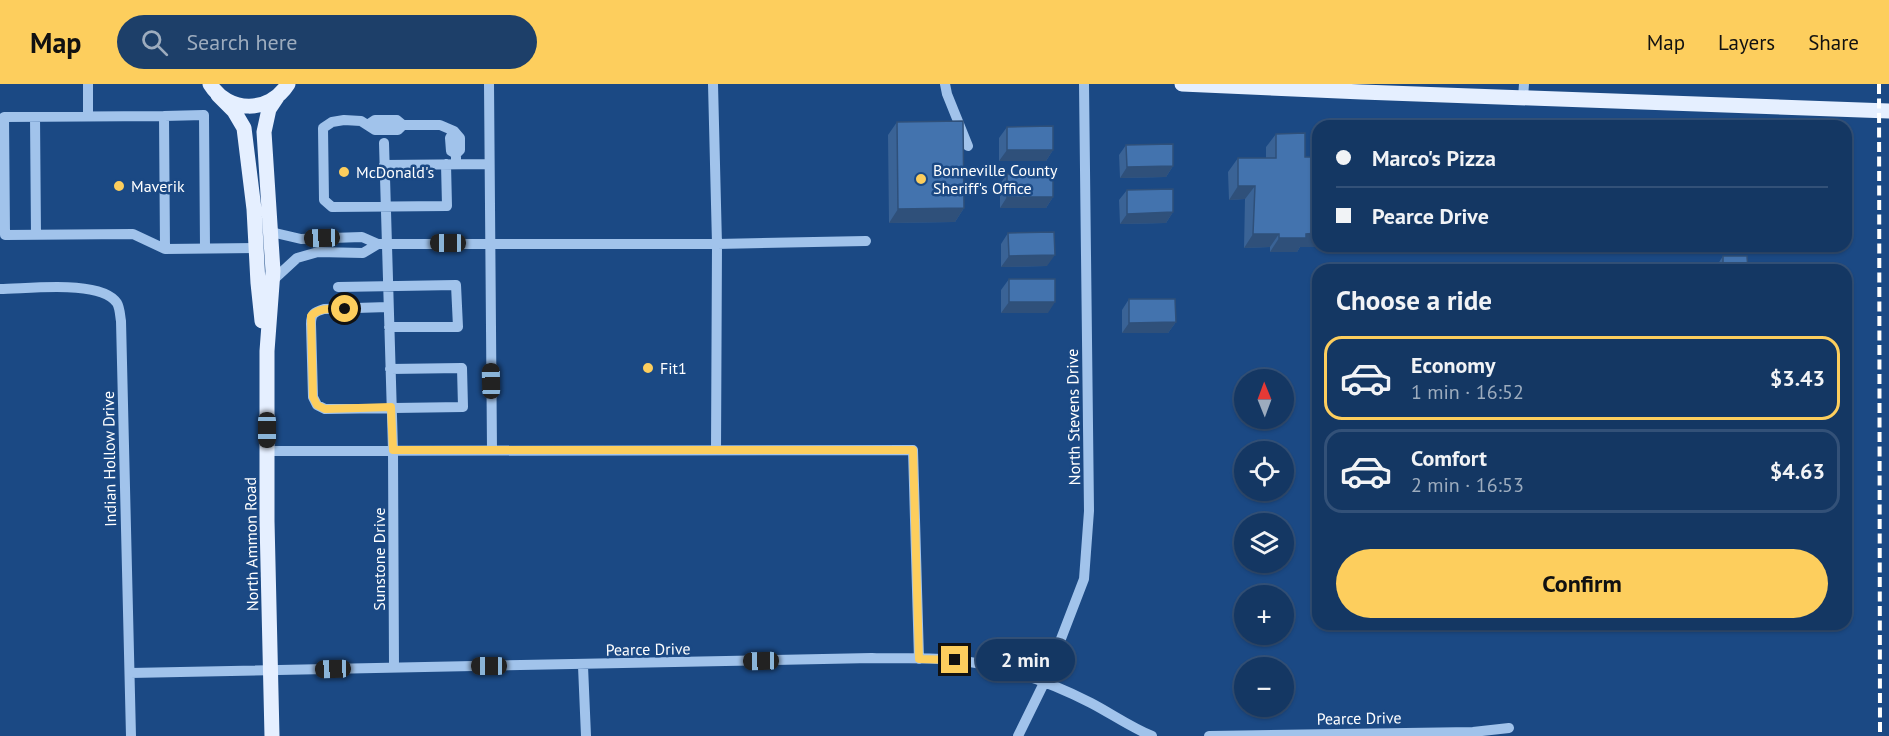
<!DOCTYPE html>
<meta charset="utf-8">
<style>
:root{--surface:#143763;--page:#1d3f69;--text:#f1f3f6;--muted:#9dacbe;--line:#335178;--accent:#fdce5d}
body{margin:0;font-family:"PT Sans",sans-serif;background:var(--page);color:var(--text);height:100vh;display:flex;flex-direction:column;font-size:22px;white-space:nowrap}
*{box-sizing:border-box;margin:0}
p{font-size:20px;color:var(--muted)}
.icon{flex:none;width:33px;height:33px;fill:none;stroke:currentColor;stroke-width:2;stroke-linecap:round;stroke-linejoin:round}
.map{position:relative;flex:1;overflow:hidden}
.side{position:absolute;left:1312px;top:180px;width:540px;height:366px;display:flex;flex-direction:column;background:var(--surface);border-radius:18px;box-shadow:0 2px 4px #0004,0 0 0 2px var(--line)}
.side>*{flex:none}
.hud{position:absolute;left:1312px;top:36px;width:540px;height:132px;border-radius:18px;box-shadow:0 2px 4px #0004,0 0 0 2px var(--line);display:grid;align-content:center;height:132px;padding:0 24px;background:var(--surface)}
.needle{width:39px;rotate:359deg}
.tools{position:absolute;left:1234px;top:285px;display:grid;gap:12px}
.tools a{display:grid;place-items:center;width:60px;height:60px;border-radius:50%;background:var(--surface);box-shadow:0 2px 4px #0004,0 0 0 2px var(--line);font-size:30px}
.end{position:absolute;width:27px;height:27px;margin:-14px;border:8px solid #fdce5d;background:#111;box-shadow:0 0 0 3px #111}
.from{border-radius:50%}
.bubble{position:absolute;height:42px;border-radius:21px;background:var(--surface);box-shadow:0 2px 4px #0004,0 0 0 2px var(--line);font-size:20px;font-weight:700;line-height:42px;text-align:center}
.car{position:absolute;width:18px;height:36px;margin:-18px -9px;border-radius:8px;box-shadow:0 0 4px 2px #0007;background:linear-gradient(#222 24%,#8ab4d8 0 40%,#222 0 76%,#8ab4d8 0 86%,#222 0)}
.hud b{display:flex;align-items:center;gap:21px;height:57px;font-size:22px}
.hud b+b{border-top:2px solid var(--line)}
.hud i{width:15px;height:15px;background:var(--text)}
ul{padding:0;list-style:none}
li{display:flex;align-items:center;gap:18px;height:84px;margin:0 12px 9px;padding:0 12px;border:3px solid var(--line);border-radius:18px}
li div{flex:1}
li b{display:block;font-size:22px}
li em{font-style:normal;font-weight:700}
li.current{border-color:var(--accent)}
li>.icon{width:54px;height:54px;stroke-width:1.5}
h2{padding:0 24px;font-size:27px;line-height:72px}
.button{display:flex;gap:12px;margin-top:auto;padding:12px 24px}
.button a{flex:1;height:69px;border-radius:36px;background:var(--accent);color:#111;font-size:24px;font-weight:700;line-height:69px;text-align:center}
header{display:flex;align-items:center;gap:36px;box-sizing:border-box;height:84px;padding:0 30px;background:var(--accent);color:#111}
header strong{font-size:28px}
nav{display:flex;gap:33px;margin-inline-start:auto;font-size:21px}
.search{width:420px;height:54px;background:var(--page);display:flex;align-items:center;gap:15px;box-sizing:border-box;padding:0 21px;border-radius:33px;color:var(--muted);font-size:22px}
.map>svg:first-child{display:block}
</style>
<header>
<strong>Map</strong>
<div class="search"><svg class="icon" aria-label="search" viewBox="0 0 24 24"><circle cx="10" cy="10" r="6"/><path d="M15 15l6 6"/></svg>Search here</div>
<nav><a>Map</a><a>Layers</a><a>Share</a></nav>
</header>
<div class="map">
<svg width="1889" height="652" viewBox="0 0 1889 652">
<rect width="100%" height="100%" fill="#1b4984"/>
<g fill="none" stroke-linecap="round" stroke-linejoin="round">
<path stroke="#a1c3eb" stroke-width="10" d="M88 0V32
M489 0 492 366
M713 0 717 160 866 157
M945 0 947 10 968 62
M1523 14 1524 0
M164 32 204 31 205 164
M35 33 36 151
M369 40 375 36H397L403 41
M454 47 450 54 451 67 456 70
M384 59 393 366 394 583
M446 80 447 122 332 123 324 116 323 44 332 38 344 36 361 37 375 46H398L403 41H440L454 47 460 54V66L456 70V80
M384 81 489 80
M271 148 301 155 362 153 378 160H717L716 366
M165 165 164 32 4 33 5 151 133 150 165 165 256 164
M272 197 297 174 318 168 363 169 378 160
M338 203 456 201 458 243H389
M0 205C27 205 101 195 117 219 120 224 120 232 121 237L131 652
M388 223 324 225C314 228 311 230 311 240L313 313 317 321 325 325 463 323 462 284 390 285
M267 367 913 366 919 575
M583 582 586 652
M130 589 872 574C900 575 928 573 955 576 1001 581 1050 598 1091 619 1112 630 1130 643 1152 652
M1018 652 1044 599 1084 495 1089 427 1084 0
M1209 652 1473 648 1509 644"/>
<path stroke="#e5efff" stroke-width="15" d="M210 0C228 29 269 30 288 0
M1182 0 1362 8 1889 27
M218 11 234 27 244 44 254 125 258 199 262 237
M272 652 267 437V267L273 187 264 48 269 25 277 13"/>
<path stroke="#fff" stroke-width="4" stroke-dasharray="10 4.5" stroke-linecap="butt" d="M1879 0 1880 652"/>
</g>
<path fill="#3a6396" d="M897 38 964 124 955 138 889 139 888 51Z
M1007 43 1053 66 1046 77H999V54Z
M1276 50 1305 73 1327 163H1300L1297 168H1270V163L1244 164 1245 115 1229 116 1228 88 1238 74H1266V63Z
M1126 61 1173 82 1166 93 1120 94 1119 71Z
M1007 90 1053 113 1046 124H1000V100Z
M1127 106 1173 128 1166 139 1120 140 1119 116Z
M1008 149 1047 182 1001 183V160Z
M1723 172 1748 186H1716V183Z
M1009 195 1048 229H1001V206Z
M1129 215 1176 238 1168 249H1122V226Z"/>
<path fill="#2f507a" d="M1007 66H1053L1046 77H999Z
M1173 82 1166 93 1120 94 1127 83Z
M1238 102H1255L1245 115 1229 116Z
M1007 113H1053L1046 124H1000Z
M964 124 955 138 889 139 898 125Z
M1173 128 1166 139 1120 140 1127 130Z
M1318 149V162H1328L1327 163H1300L1297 168H1270L1279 154 1306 150Z
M1253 150H1279L1270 163 1244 164Z
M1055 171 1047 182 1001 183 1009 172Z
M1009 218H1055L1048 229H1001Z
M1176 238 1168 249H1122L1129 239Z"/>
<path fill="#4373ae" stroke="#2f507a" stroke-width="1.5" d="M963 37 964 124 898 125 897 38Z
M1053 42V66H1007V43Z
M1305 49V73H1318V149L1306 150V154H1279V150H1253L1255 102H1238V74H1276V50Z
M1173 60V82L1127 83 1126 61Z
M1007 90H1053V113H1007Z
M1173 105V128L1127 130V106Z
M1054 148 1055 171 1009 172 1008 149Z
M1723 172H1747L1748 186H1723Z
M1009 195H1055V218H1009Z
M1129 215H1175L1176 238 1129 239Z"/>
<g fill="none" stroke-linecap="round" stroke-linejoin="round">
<path stroke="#fdce5d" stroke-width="8" d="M345 225C333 225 319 223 311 232L313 313 317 321 325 325 391 323 393 366H913L919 575 955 576"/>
</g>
<g fill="#fdce5d" stroke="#1b4984" stroke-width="2">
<circle cx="344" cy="88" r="6"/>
<circle cx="921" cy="95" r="6"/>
<circle cx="119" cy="102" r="6"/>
<circle cx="648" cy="284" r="6"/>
</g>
<g text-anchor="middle" stroke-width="5" stroke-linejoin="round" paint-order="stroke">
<g font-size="16" fill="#fff" stroke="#1b4984" text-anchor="start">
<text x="933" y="92">Bonneville County<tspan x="933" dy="18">Sheriff's Office</tspan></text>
<text x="356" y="94">McDonald's</text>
<text x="131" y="108">Maverik</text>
<text x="660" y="290">Fit1</text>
</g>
<g font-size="16" fill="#fff" stroke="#1b4984">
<text transform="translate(1073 333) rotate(-91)" y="6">North Stevens Drive</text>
<text transform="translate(109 375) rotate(-91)" y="6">Indian Hollow Drive</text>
<text transform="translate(251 460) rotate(-91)" y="6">North Ammon Road</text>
<text transform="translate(379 475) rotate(-90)" y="6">Sunstone Drive</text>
<text transform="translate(648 565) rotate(-1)" y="6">Pearce Drive</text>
<text transform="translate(1359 634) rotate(-1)" y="6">Pearce Drive</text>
</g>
</g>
</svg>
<div class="tools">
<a><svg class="needle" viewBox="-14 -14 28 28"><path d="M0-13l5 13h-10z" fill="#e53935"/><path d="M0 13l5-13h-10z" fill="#9dacbe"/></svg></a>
<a><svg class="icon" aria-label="locate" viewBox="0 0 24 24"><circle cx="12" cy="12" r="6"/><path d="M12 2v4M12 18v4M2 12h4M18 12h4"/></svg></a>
<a><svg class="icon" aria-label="layers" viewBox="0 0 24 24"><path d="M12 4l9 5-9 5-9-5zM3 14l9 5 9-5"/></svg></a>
<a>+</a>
<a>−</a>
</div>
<i class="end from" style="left:345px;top:225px"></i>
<i class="end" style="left:955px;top:576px"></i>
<div class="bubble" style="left:976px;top:555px;width:99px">2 min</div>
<i class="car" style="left:322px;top:154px;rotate:268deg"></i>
<i class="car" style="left:448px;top:159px;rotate:270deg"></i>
<i class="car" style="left:491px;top:297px;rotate:359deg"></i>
<i class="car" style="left:267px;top:346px;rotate:180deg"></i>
<i class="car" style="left:761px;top:577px;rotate:269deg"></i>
<i class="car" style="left:489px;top:582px;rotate:270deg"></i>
<i class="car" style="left:333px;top:585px;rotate:268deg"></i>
<div class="hud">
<b><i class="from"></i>Marco's Pizza</b>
<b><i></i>Pearce Drive</b>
</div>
<section class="side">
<h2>Choose a ride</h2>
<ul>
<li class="current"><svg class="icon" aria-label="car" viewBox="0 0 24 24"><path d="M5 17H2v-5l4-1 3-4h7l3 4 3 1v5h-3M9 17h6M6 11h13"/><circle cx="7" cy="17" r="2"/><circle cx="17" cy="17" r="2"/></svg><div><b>Economy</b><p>1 min · 16:52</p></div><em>$3.43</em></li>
<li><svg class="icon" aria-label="car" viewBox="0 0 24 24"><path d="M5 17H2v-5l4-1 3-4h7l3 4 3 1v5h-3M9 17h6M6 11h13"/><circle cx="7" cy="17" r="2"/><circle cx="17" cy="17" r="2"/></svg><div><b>Comfort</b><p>2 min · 16:53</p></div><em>$4.63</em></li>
</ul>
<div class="button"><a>Confirm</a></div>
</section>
</div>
